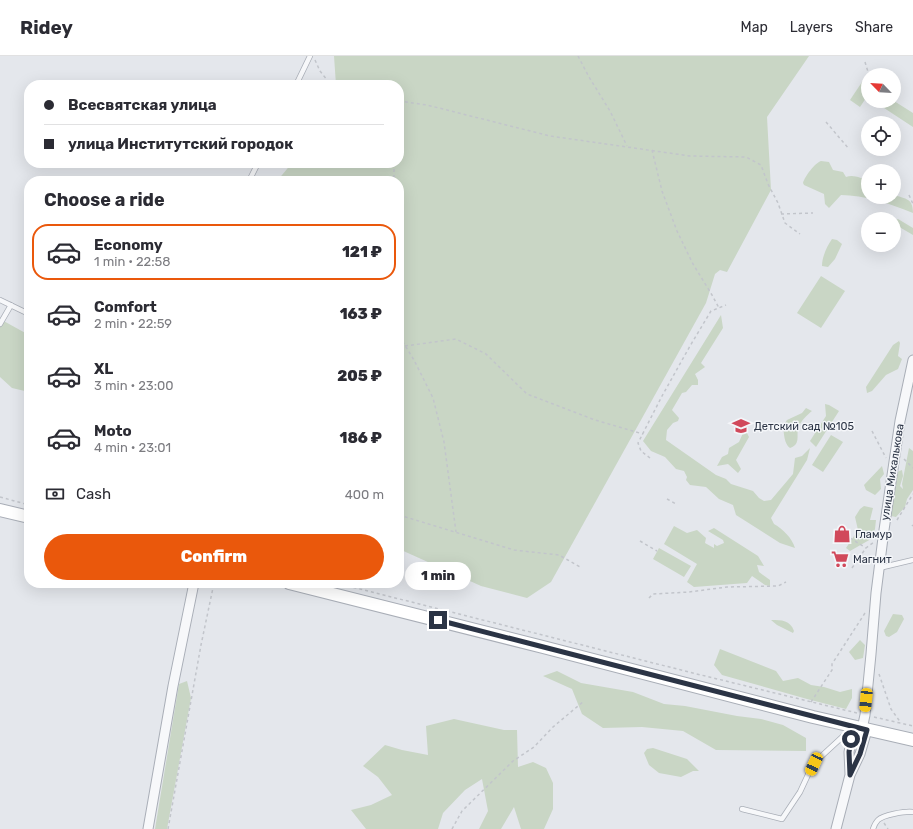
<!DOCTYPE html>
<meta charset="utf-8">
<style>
:root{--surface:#fff;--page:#f7f7f7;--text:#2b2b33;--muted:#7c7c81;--line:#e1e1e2;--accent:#ea580c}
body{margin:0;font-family:Rubik,sans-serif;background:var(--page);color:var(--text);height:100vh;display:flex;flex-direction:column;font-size:15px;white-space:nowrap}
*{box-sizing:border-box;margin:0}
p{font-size:13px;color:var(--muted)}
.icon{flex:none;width:22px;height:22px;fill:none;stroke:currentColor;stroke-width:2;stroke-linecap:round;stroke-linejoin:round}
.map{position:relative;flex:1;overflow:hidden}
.sheet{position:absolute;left:24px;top:120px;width:380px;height:412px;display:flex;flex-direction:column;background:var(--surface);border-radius:16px;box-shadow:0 4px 16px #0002}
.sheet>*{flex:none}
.hud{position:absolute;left:24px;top:24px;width:380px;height:88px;border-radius:16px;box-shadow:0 4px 16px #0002;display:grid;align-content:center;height:88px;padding:0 20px;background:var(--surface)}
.needle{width:26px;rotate:295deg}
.fabs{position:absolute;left:861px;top:12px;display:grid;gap:8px}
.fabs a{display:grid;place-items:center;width:40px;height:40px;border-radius:50%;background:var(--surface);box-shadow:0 4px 16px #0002;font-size:20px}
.end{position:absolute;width:18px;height:18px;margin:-9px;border:5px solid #2b3445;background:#fff;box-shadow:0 0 0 2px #fff}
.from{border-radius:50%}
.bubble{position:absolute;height:28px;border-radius:14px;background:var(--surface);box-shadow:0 4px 16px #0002;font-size:13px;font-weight:800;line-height:28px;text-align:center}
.car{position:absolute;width:12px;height:24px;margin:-12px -6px;border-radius:5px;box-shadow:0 0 3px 1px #0007;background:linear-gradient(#f5c518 24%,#345 0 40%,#f5c518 0 76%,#345 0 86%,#f5c518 0)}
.hud b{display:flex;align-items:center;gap:14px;height:38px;font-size:15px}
.hud b+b{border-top:1px solid var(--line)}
.hud i{width:10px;height:10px;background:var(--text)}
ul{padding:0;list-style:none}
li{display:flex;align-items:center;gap:12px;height:56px;margin:0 8px 6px;padding:0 12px;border:2px solid transparent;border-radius:16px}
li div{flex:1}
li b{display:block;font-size:15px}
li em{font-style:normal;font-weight:800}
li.active{border-color:var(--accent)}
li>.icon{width:36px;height:36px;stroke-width:1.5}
h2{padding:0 20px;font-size:18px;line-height:48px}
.pay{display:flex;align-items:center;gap:10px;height:44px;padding:0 20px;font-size:15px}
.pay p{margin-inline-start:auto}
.primary-button{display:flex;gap:8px;margin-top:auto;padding:8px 20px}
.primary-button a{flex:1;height:46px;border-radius:24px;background:var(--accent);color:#fff;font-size:16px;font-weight:800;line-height:46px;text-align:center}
header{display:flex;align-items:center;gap:24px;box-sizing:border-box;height:56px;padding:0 20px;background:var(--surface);border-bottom:1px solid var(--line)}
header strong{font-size:19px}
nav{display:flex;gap:22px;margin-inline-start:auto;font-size:14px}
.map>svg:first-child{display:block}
</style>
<header>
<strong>Ridey</strong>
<nav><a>Map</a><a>Layers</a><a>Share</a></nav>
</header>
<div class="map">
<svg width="913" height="773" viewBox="0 0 913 773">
<rect width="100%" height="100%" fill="#e4e7ec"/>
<path fill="#c9d6c5" d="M334 0H809L767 61 771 134 727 216 720 214 715 218 706 247 551 526 527 542 481 530 399 493V125H277L292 107H399V29H336Z
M866 20 868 21V39L860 51 850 44Z
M884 45H894L913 57V71L881 50Z
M821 105 829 106 833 114 843 116 846 121C853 118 862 122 868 125V141H894V139C906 143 913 142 913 157 892 148 863 139 841 139L829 152 825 148 824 138 804 129 803 127C805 120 815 107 821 105Z
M898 163 913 172V179L896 169 894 166V165Z
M832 183 837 184 842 188 835 203 828 211 822 210C822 201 827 190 832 183Z
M821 220 845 235 821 272 797 257Z
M721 259 723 272 701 307 705 311 695 318 698 324V329H692L686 336 682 337 672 354 679 362 678 365 673 367 667 374 666 384 716 419 726 423 731 428 753 435 759 442 764 445 771 444 793 418 795 402 802 400 810 392 807 404 771 462 774 468C783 473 792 482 795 492L780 487 736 459 733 449 719 443 706 431 690 429 686 424 687 421 684 415 676 413 665 401 651 395 643 385Z
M0 263 29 279V336L12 332 0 321Z
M899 285 900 287 898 300 902 303 898 313 886 319 872 335 867 337 866 331 893 289Z
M825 348 829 349 839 355 816 391 810 385 826 360Z
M806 352 812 355C808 358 801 365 799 370 795 378 802 388 790 392 784 388 784 377 783 370L787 364 802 357Z
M743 377H747L749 381 736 404 741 413 738 417 728 408 717 410 722 401 728 398 729 392 739 386Z
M831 379 843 386 823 416 812 409Z
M909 392 913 395V434L907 443 905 451 896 461 891 460 897 416 902 414 903 420 900 430 903 433 902 428Z
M882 410 884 418 880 423 881 433 875 439 866 434 864 429Z
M864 450 873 452 870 464H876L875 473 871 483 850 495 846 492 858 474 855 461 860 453Z
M674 470 687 477 697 474 706 482 705 487 714 492V488L717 490 724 487 723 484 708 475 714 472 758 500 764 510 757 509 759 516 770 524V530L765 529 752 520 747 527 694 531 687 526 697 508 664 488Z
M659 492 691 510 684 521 653 503Z
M893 558 902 559 904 563 897 576 889 581 886 580 884 575Z
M771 564C782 564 790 564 794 575L793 577 777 569Z
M860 584 865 589 863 602 855 604 849 596Z
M720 593 776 615 783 625 798 622 811 629 824 631 840 636 852 633V642L846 653 807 643 722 619 714 609Z
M557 615 581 627 633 636 664 648 685 650 737 660 761 663 783 669 806 682V695L716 694 683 675 642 671 603 672 582 658 572 633 543 620Z
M187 625 191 642 167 773H155L179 628Z
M454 663 504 674H517L518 711 533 706 546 712 553 727V753L544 773H521L514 751 501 773H479L488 755 482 723 465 734 443 757 438 773H366L351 754 371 749 392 739 378 721 363 710 385 689 402 694 428 699 426 670Z
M653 692 687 703 699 715H693L681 721 659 717 649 709 644 697 647 693Z"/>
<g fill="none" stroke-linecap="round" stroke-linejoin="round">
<g stroke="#a9aeb7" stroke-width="6">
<path id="lane" d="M296 29 310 0
M249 125 258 107
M0 244 29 258
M0 268 11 249
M879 512 913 504
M742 753 782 763 800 736 813 708 852 672
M873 773C874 770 875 767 878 764 883 759 905 755 913 756"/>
</g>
<g stroke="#a9aeb7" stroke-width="11">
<path id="street" d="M862 673 865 659 871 598 876 537 884 474 900 365 913 304
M850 718 849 696 854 670
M148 773 173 630 194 527
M836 773 850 719 860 698 867 674"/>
</g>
<g stroke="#a9aeb7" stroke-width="14">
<path id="secondary" d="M0 454 29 461
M289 527 543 591 813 661 913 684"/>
</g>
<path stroke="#c2c5cb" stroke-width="1.5" stroke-dasharray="3 3" stroke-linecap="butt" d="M578 0 589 21 610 55 627 90
M315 4 320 15 331 29
M865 6 869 19
M399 45 427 49 550 80 690 100 746 101 761 109 768 128 778 147 785 167 800 178
M826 66 849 93
M652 94 662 135 677 175 693 208 712 239 719 252
M394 107V125
M909 139 913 148
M781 158 813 157
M399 250 401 283 414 304 433 342 444 386 456 476
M405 290 456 283 486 298 527 338 595 364 643 378
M872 375 886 402
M650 402 641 395 638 387 662 340 690 290 711 255 726 249
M904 403 913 412
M0 441 29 449
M667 443 676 448
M399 459 514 494 559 499 580 511
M897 464 913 438
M912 470 913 469
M850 482 866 492
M640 485 657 495
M852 512 866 492 874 486
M336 527 701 619 857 657
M649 542 653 538 689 536 727 531 778 530 786 526
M879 618 891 653 901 667
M811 646 832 614V608L865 557
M874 661 913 670
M884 767 888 773
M168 773 201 589 214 527
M452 773 462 755 513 705 534 691 553 671 584 645"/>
<use href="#lane" stroke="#f7f8fa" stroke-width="4.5"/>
<use href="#street" stroke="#f7f8fa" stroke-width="9"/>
<use href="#secondary" stroke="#fff" stroke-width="12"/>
</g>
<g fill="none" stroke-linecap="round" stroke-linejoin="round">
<path stroke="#2b3445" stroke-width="5" d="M438 564 867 674 860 698 850 719 849 696 851 683"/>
</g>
<defs>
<g id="school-bare" transform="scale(1.38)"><path d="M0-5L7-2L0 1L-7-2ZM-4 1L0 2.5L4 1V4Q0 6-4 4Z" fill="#d1495b" stroke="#f4f6f9" stroke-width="2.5" paint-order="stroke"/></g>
<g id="shop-bare" transform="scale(1.38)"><path d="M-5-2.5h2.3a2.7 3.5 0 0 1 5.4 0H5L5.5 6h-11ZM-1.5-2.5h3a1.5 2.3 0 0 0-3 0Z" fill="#d1495b" stroke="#f4f6f9" stroke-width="2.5" paint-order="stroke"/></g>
<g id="supermarket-bare" transform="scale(1.38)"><path d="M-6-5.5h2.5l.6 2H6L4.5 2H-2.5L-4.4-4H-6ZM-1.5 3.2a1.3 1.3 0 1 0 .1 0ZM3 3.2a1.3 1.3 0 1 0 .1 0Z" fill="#d1495b" stroke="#f4f6f9" stroke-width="2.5" paint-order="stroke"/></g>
</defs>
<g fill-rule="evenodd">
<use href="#school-bare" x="741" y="370"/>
<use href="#shop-bare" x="842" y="478"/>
<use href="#supermarket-bare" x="840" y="503"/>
</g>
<g text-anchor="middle" stroke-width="3" stroke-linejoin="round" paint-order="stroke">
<g font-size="11" fill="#2b3445" stroke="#f4f6f9" text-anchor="start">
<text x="754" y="374">Детский сад №105</text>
<text x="855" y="482">Гламур</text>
<text x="853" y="507">Магнит</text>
</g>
<g font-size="11" fill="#2b3445" stroke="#f4f6f9">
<text transform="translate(892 416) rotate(-81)" y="4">улица Михалькова</text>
</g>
</g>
</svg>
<div class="fabs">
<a><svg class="needle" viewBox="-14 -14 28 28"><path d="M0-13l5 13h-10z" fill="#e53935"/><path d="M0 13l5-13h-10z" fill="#7c7c81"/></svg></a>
<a><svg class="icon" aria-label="locate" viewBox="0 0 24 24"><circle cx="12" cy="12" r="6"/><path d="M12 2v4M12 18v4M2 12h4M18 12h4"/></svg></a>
<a>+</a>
<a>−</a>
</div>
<i class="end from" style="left:851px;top:683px"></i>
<i class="end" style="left:438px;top:564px"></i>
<div class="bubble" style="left:405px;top:506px;width:66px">1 min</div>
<i class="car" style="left:866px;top:644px;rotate:186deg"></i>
<i class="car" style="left:814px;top:708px;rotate:205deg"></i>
<div class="hud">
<b><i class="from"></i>Всесвятская улица</b>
<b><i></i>улица Институтский городок</b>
</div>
<section class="sheet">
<h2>Choose a ride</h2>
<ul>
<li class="active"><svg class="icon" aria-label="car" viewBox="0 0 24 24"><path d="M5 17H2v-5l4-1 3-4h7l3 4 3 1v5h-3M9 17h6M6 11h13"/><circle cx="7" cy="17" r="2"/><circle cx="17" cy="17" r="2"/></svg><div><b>Economy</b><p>1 min · 22:58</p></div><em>121 ₽</em></li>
<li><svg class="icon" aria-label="car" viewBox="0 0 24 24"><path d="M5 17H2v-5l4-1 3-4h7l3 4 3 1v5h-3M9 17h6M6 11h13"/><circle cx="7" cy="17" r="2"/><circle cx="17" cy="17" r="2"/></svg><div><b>Comfort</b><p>2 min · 22:59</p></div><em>163 ₽</em></li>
<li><svg class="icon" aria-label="car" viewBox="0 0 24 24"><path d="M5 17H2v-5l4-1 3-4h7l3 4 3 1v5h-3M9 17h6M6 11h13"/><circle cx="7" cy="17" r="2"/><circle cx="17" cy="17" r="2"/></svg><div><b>XL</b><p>3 min · 23:00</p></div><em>205 ₽</em></li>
<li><svg class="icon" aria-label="car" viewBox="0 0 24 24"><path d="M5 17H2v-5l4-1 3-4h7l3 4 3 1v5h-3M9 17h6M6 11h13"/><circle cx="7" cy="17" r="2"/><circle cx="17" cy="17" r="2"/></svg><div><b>Moto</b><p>4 min · 23:01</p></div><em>186 ₽</em></li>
</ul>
<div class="pay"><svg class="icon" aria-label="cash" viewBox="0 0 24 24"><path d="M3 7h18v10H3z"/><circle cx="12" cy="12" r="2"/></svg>Cash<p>400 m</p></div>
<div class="primary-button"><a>Confirm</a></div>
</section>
</div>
